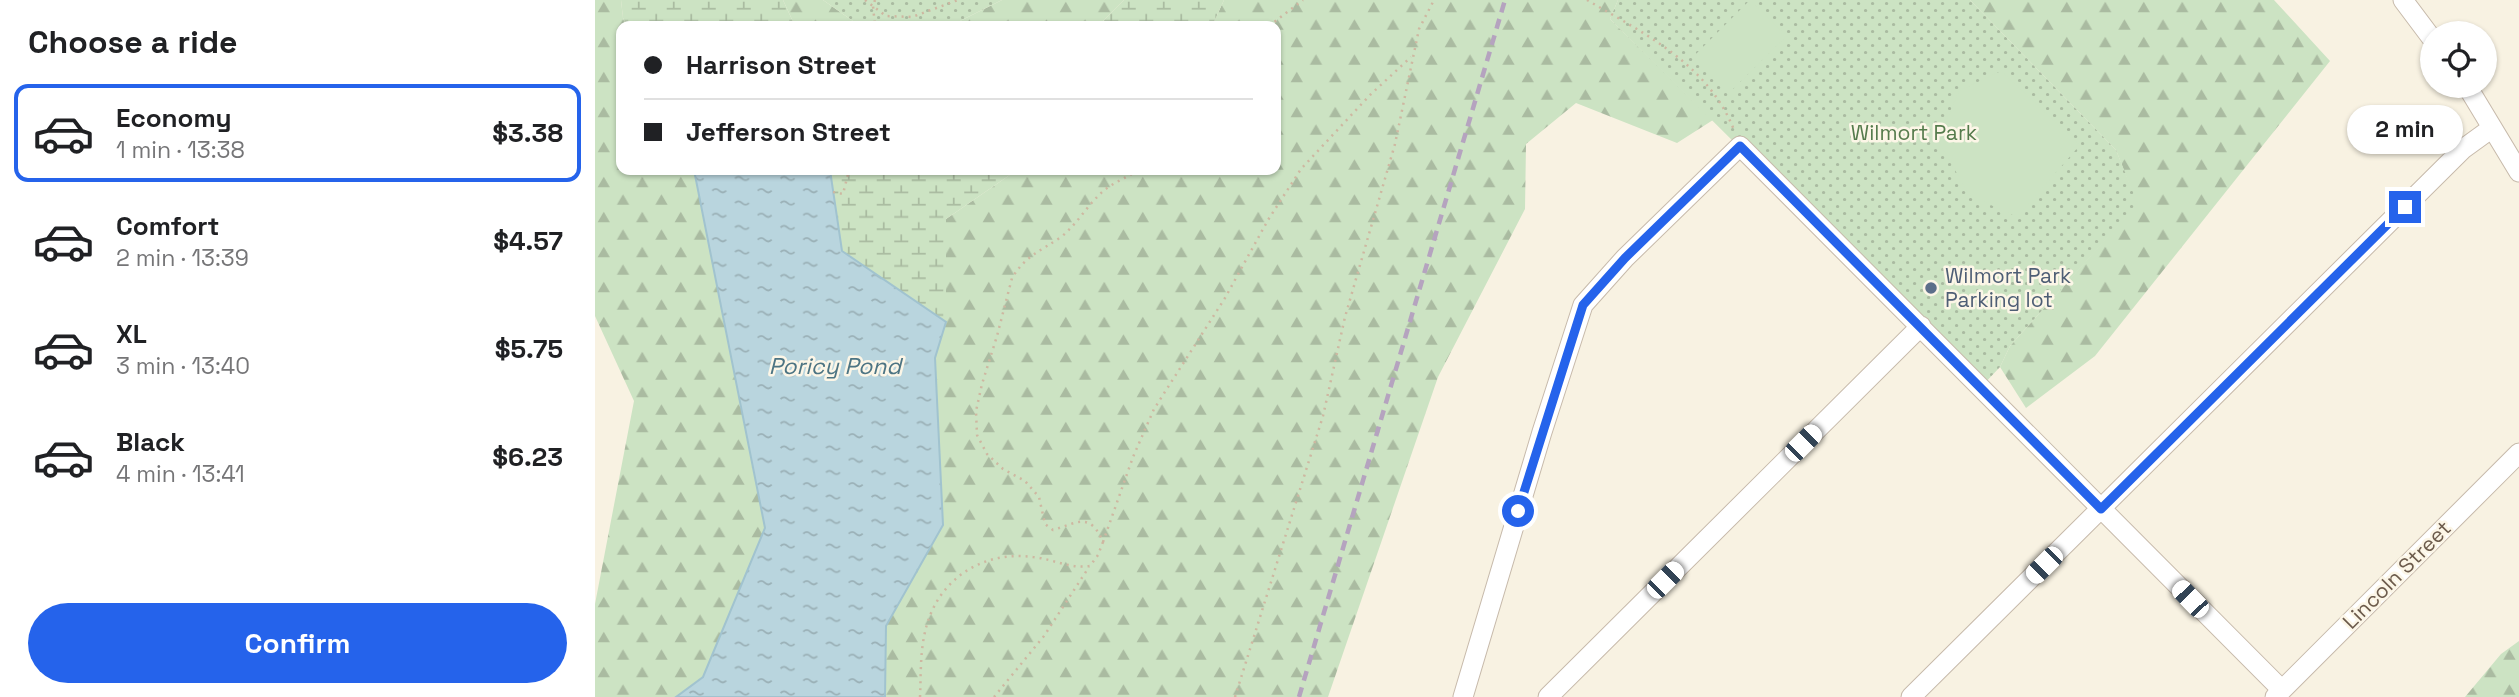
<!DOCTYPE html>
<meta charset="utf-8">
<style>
:root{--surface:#fff;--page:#f6f6f6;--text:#202124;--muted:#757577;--line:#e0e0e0;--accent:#2563eb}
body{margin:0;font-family:"Space Grotesk",sans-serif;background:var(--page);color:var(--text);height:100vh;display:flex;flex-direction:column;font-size:26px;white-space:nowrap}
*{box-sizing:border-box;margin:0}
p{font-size:23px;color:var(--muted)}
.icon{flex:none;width:38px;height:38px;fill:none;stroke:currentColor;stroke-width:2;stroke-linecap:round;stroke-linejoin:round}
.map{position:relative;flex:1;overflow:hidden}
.details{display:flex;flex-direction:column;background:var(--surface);width:595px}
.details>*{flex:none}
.hud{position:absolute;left:21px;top:21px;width:665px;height:154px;border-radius:14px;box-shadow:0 2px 5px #0004;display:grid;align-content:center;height:154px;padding:0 28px;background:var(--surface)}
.tools{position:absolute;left:1825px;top:21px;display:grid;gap:14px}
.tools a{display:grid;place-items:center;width:77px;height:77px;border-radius:50%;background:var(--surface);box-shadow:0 2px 5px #0004;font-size:35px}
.end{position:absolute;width:32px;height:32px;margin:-16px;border:9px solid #2563eb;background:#fff;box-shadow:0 0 0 4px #fff}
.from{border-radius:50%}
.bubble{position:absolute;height:49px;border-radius:24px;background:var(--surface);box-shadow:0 2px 5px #0004;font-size:23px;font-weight:600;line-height:49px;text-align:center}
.car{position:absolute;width:21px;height:42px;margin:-21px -10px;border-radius:9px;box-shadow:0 0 5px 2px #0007;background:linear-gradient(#fff 24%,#345 0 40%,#fff 0 76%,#345 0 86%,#fff 0)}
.hud b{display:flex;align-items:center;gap:24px;height:66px;font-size:26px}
.hud b+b{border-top:2px solid var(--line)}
.hud i{width:18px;height:18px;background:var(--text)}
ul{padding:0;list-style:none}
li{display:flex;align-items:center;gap:21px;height:98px;margin:0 14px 10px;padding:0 14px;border:4px solid transparent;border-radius:14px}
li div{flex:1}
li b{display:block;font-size:26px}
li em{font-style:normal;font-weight:600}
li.selected{border-color:var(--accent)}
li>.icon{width:63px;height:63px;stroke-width:1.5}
h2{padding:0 28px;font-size:32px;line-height:84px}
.primary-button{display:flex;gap:14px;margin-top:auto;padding:14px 28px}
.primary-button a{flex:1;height:80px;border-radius:42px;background:var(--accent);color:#fff;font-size:28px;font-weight:600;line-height:80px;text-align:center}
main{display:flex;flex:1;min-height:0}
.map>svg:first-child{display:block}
</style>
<main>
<section class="details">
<h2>Choose a ride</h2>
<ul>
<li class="selected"><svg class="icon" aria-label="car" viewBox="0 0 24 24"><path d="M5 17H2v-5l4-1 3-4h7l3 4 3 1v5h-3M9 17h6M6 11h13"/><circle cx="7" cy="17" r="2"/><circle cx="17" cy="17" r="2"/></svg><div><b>Economy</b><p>1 min · 13:38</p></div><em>$3.38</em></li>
<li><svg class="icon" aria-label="car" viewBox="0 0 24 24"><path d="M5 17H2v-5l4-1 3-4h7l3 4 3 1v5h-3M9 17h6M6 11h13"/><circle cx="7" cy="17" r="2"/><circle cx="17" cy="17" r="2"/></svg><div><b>Comfort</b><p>2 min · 13:39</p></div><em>$4.57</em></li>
<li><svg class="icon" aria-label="car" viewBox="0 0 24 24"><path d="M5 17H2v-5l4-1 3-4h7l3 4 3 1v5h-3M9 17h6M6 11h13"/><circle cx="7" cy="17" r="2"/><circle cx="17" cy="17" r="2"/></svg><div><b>XL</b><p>3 min · 13:40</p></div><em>$5.75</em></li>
<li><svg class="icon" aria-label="car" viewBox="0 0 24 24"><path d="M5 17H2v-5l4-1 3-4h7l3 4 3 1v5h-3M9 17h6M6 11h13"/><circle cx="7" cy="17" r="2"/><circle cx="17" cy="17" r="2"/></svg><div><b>Black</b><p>4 min · 13:41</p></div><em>$6.23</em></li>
</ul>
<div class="primary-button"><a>Confirm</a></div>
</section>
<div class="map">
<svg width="1924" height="697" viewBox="0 0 1924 697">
<defs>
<pattern id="forest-firs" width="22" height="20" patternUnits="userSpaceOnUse" patternTransform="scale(1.75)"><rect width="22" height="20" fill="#cce3c3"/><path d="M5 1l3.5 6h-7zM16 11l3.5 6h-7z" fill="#aabba1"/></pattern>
<pattern id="wetland-marsh" width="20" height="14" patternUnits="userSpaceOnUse" patternTransform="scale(1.75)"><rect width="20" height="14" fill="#cce3c3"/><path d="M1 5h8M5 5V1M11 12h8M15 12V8" fill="none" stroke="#aabba1"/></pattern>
<pattern id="park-dots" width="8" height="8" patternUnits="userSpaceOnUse" patternTransform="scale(1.75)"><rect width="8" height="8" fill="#cce3c3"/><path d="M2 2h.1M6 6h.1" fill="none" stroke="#aabba1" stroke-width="1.8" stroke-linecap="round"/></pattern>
<pattern id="water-ripples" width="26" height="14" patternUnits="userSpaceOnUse" patternTransform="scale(1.75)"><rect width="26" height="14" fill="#b9d5de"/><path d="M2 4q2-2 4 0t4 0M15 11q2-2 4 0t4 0" fill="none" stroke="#9ab0b6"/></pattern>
</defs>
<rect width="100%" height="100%" fill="#f8f2e2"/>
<path fill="url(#forest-firs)" d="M0 0H26L28 18 32 26H26V170H99L170 528 108 677 81 697H0V604L39 401 0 316Z
M188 0H228L265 26H200Z
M407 0H529L503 26H355Z
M629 0H1023L1015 19 1118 120 1082 143 981 103 931 144 930 209 843 377 733 697H290L291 626 348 525 340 358 351 322V219L422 170H681V26H617Z
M1375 0H1679L1735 61 1500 356 1431 408 1405 367 1415 346 1542 204 1521 150Z
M1924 641V697H1870L1906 654Z"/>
<path fill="url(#wetland-marsh)" d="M26 0H188L200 26H32L28 18Z
M529 0H629L617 26H503Z
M235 170H422L351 219V322L247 251Z"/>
<path fill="url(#park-dots)" d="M228 0H407L355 26H265Z
M1023 0H1375L1521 150 1543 204 1415 346 1405 367 1386 387 1015 19Z"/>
<path fill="#cce3c3" d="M1155 0 1192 36 1137 90 1101 54Z
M1406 71 1485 145 1422 217 1374 195 1343 140 1364 91Z"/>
<path fill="url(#water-ripples)" stroke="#a1c3cf" stroke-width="2" d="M99 170H235L247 251 351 322 340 358 348 525 291 626 290 697H81L108 677 170 528Z"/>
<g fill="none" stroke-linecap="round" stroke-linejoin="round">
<g stroke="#c7baab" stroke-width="21">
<path id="street" d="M1808 0 1838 40
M1872 86 1924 172
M868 697 947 432 988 305 1030 258 1145 146 1687 690
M953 697 1326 326
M1316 697 1868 149 1897 128
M1680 697 1924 453"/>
</g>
<path stroke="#ceb7a1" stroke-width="2.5" stroke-dasharray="2 5" stroke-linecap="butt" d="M270 0 291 16 317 17 363 0
M280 0 278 6 280 26
M992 0C1050 34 1113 64 1139 130
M674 26 708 0
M238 192 248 194 254 170
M508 542 538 457 559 409 630 298 673 220 706 169 775 95 816 57
M325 697C326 676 325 653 330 632 341 581 386 550 438 557 458 559 475 569 495 566L503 555 508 542C495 511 482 523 458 530L450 524 444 497 430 481 408 469 392 454 382 435 381 411 387 384 402 336 417 278C431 255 446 251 466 237 481 225 490 209 503 196 514 184 531 178 544 170
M399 697 449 636 494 567
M640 697 728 416 750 317 800 144 824 29 839 0"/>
<use href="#street" stroke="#fff" stroke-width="19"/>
<path stroke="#b5a3bf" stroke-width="4.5" stroke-dasharray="10 7" stroke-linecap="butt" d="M704 697 910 0"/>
</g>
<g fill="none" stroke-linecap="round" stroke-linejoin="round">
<path stroke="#2563eb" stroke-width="9" d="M923 511 988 305 1030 258 1145 146 1506 509 1810 207"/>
</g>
<circle fill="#5c6f8a" stroke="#fcf6e7" stroke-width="2.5" cx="1336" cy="288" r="7"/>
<g text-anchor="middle" stroke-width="5" stroke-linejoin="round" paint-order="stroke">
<g font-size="21" fill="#557b4c" stroke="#fcf6e7">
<text x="1319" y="140">Wilmort Park</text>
</g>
<g font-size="21" fill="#4e5e75" stroke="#fcf6e7" text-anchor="start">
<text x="1350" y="283">Wilmort Park<tspan x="1350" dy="24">Parking lot</tspan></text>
</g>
<g font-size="21" fill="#6c5b4c" stroke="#fcf6e7">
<text transform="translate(1802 575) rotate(-45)" y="7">Lincoln Street</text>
</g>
<g font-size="23" font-style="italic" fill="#4c7483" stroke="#fcf6e7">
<text x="240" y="374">Poricy Pond</text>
</g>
</g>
</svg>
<div class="tools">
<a><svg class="icon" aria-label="locate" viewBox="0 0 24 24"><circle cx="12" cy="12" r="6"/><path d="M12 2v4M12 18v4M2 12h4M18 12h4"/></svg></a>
</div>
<i class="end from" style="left:923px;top:511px"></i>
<i class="end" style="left:1810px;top:207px"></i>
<div class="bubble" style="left:1752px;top:105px;width:116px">2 min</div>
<i class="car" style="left:1208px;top:443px;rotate:45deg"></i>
<i class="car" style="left:1449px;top:565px;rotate:225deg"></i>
<i class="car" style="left:1070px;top:580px;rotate:45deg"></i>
<i class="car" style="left:1595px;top:599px;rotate:316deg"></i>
<div class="hud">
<b><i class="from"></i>Harrison Street</b>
<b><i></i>Jefferson Street</b>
</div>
</div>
</main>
